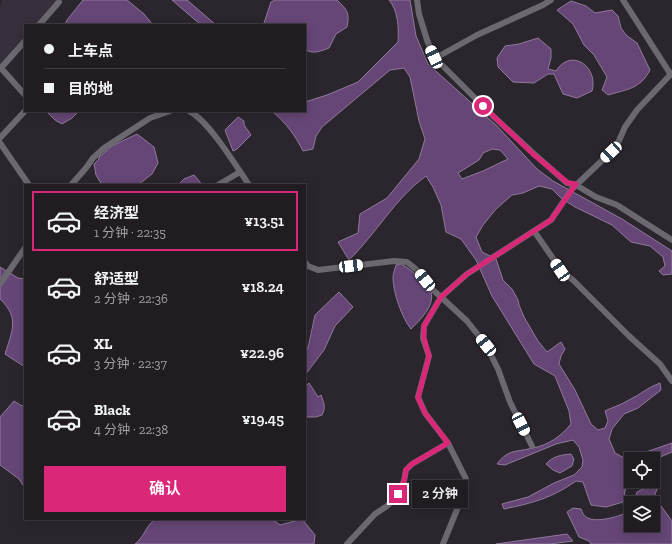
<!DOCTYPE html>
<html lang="zh">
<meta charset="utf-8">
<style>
:root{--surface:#201c22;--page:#28252a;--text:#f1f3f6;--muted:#a2a1a5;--line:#3d3a40;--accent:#db2777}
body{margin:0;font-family:"Zilla Slab","Noto Sans SC",serif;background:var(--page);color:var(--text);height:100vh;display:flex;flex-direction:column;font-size:15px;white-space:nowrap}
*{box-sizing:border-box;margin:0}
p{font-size:13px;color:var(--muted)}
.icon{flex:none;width:22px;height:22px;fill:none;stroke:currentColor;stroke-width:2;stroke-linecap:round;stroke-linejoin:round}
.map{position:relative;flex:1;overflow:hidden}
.sheet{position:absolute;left:24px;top:184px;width:282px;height:336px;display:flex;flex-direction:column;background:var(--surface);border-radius:0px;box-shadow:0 2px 10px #0003,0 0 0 1px var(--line)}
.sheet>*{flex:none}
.top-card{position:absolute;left:24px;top:24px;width:282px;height:88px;border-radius:0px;box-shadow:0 2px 10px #0003,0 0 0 1px var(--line);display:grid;align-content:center;height:88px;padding:0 20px;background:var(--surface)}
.tools{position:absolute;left:624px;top:452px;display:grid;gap:8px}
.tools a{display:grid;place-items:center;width:36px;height:36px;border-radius:0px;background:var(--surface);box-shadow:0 2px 10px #0003,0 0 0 1px var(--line);font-size:20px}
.end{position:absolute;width:18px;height:18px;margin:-9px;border:5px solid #db2777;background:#fff;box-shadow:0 0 0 2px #fff}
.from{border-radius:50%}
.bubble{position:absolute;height:28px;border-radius:0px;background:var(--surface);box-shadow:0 2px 10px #0003,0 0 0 1px var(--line);font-size:13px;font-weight:600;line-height:28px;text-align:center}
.car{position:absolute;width:12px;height:24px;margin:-12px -6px;border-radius:5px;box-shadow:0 0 3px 1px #0007;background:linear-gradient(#fff 24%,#345 0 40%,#fff 0 76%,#345 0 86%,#fff 0)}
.top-card b{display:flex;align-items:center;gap:14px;height:38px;font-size:15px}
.top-card b+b{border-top:1px solid var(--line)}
.top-card i{width:10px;height:10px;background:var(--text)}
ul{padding:7px 0 0;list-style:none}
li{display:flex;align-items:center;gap:12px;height:60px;margin:0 8px 6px;padding:0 12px;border:2px solid transparent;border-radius:0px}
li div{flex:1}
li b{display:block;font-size:15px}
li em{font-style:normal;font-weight:600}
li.active{border-color:var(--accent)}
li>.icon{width:36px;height:36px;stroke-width:1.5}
.cta{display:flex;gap:8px;margin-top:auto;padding:8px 20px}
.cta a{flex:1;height:46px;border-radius:0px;background:var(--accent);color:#fff;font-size:16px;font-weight:600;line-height:46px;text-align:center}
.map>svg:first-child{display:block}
</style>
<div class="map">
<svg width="672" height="544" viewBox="0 0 672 544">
<rect width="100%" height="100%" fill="#2b262d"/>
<path fill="#37303c" d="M2 0H58L39 25H25V41L0 65V8Z"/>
<path fill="#654676" stroke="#907a9c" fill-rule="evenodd" d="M83 0H127L144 14 153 25H65L67 20Z
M172 0H187L216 25H201Z
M275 0H337C347 10 350 12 347 27L336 34 329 48C321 51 312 55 305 49V25H267L264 23 271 2Z
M389 0H410L416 36 428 64 497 126 537 169 553 181 622 219 672 251V274L663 275 659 271 665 266 663 257 650 246 631 242 612 225 575 207 561 198 552 189 539 186 523 193 512 195 496 209 483 225 476 237 482 252 496 259 503 280 512 289 518 300 519 305 524 317 538 341 547 352 561 342 565 349 561 356 559 364 575 390 591 424 598 430 605 428 608 421 605 411C613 407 621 405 629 400 640 395 648 387 660 383L661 390 638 408 624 414 612 429 609 439 615 453 626 459 672 443V452L653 460 631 459V473L628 475 623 502 606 507 591 505 583 482 576 481C552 498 533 503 504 509L502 504 528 497 554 483 574 475 582 467 583 460 579 447 573 440 556 444 505 465 497 464C508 449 517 452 533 448 549 445 561 436 571 424L569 411 555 376 534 364 492 296 476 260 461 239 446 232 441 205 433 187 426 176C395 198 377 233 349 260L338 242 358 233 360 214 387 198 419 159 425 139 419 121 410 77 404 68 390 70 322 127 316 136 313 149 303 151C295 135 286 123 272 111H305V102L327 95 358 82 398 42C399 28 398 10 389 0ZM492 149 500 150 508 159 483 171 462 179 458 173 479 160 483 153Z
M571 1 586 6 595 13 612 10 618 16 621 28 626 35 637 43 650 70C640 89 628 89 608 95L602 90 607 77 594 55 584 45 573 24 557 10Z
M538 38 551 49V58L548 69 556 71C571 47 599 67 592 91L577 98 563 94 554 74H548L534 83 513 82 498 67 497 58 505 46 519 44Z
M49 111H79L72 118 62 124 55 120 47 112Z
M238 117 244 121V125L251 135 237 149 233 151 225 130Z
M137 134 154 147 158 163 152 174 138 185H102L96 175 94 164 99 159V157L112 146Z
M194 175 200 182 201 185H178L184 179Z
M401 264C409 268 415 273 421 280 424 283 429 288 431 292 435 306 420 320 411 329 402 318 393 292 393 278 393 273 395 269 396 265Z
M0 267 18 278 25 279V367L5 354C12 331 20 318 0 299Z
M339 292 353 307 335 326 324 350 305 375V352L308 348 315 315Z
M309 383 318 397 321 395C324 403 326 407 322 415L316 417H307L305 414V387Z
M14 401 22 406 25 404V488L19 479 0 465V417Z
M571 454 574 459 572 466 560 473 553 470 546 464C553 456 561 455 571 454Z
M655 483 659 485 655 494 658 502 672 521V544H591L589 541 579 537 567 512 573 508 581 509C582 512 584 516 586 517 595 524 623 516 631 510V525H653V503H633L637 492Z
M155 519H272L280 525 302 519 315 535 314 544H135C145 536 145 527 155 519Z
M567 534 573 541 550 544H496Z"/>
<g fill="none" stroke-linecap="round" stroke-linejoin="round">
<path stroke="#6c6870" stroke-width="6" d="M417 0 419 14 427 40 434 57 493 116 533 153 567 183 576 185 596 197 617 205 672 240
M623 0 671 75
M39 25 59 2
M25 41 1 68 25 95
M434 57 441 55 477 35 543 5 551 0
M189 111C209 121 236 166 249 185
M0 138 25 111
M0 143 29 185
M71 185 86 168 93 158 104 148 150 118 170 111
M218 185 240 172
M534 231 561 270 574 281 629 336 660 364 672 381
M305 262 308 266 318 270 394 261 407 262 417 270 433 290 441 297 467 274 551 220 572 189 611 152 617 145 625 127 637 110 672 73
M0 284 25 248
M347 544 375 514 387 506 398 494 404 481 406 470 412 464 448 443
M443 544 465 490 466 479 448 443 425 413 418 397 429 356 423 338 424 326 441 297 467 321 486 345 498 369 510 402 532 446"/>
</g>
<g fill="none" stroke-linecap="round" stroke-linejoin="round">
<path stroke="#db2777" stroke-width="5" d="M398 494 404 481 406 470 412 464 448 443 425 413 418 398 429 356 424 338V326L441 297 467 274 551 220 576 184 568 183 533 154 483 106"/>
</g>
</svg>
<div class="tools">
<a><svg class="icon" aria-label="locate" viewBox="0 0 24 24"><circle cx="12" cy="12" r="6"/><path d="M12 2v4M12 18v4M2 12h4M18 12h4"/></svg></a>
<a><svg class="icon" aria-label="layers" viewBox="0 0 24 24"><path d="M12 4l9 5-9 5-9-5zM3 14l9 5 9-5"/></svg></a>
</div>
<i class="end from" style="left:483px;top:106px"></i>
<i class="end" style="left:398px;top:494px"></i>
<div class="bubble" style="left:412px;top:480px;width:56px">2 分钟</div>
<i class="car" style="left:434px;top:57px;rotate:335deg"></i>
<i class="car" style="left:611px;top:152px;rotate:227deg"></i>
<i class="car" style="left:351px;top:266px;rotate:83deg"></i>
<i class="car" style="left:560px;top:270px;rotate:326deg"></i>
<i class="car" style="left:425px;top:280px;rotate:321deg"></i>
<i class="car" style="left:486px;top:345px;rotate:321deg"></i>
<i class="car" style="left:521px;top:424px;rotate:153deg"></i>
<div class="top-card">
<b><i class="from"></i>上车点</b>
<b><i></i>目的地</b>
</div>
<section class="sheet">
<ul>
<li class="active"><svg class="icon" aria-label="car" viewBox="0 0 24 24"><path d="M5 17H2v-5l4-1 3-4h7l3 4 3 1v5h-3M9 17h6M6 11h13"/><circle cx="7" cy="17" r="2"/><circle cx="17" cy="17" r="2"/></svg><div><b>经济型</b><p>1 分钟 · 22:35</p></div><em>¥13.51</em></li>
<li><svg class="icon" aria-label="car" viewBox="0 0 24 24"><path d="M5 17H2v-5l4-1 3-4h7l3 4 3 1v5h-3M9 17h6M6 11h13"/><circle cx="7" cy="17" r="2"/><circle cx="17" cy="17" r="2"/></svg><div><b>舒适型</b><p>2 分钟 · 22:36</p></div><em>¥18.24</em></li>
<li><svg class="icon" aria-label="car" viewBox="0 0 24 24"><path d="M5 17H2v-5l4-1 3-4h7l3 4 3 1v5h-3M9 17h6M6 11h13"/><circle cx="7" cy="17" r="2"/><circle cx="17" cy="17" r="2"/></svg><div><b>XL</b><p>3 分钟 · 22:37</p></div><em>¥22.96</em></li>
<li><svg class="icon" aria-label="car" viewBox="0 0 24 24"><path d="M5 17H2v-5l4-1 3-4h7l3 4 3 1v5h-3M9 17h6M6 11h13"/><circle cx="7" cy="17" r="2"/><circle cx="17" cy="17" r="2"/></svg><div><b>Black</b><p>4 分钟 · 22:38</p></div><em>¥19.45</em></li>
</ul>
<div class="cta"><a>确认</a></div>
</section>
</div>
